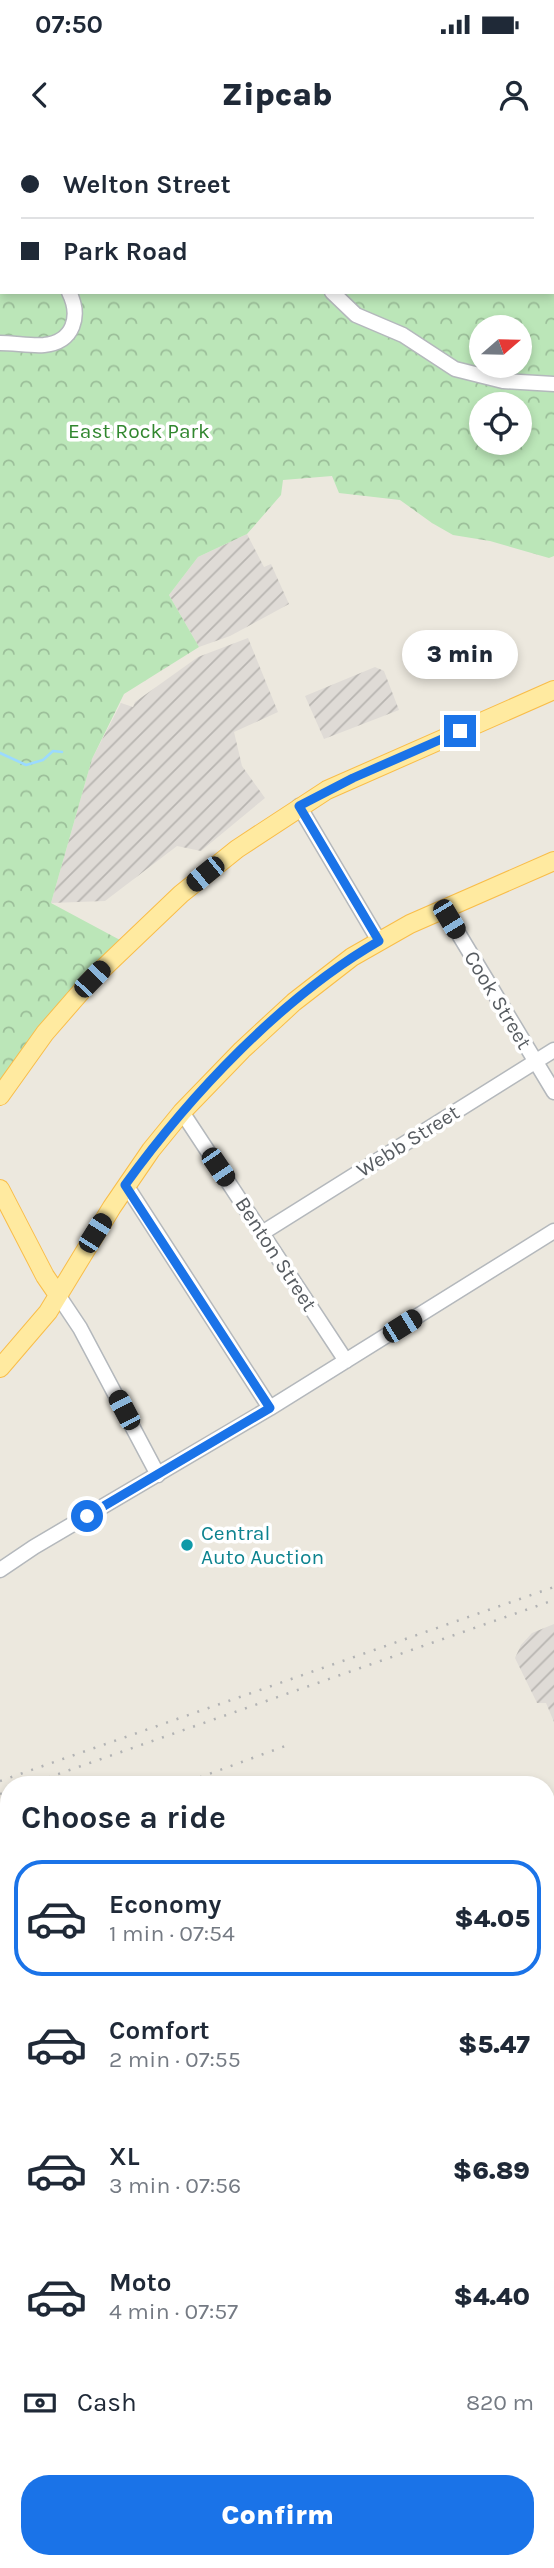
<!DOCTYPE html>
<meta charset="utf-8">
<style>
:root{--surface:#fff;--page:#f2f2f3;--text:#1f2937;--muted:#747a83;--line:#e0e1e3;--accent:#1a73e8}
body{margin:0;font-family:Karla,sans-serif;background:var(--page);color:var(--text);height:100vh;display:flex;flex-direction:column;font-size:26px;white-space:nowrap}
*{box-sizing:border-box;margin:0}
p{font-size:23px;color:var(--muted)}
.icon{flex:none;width:38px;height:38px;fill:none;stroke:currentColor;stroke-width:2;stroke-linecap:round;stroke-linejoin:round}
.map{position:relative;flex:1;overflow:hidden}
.drawer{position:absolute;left:0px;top:1636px;width:555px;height:793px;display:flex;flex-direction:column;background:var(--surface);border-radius:28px 28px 0 0;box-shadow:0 4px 10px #0003}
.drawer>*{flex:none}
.hud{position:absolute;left:0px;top:0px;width:555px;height:154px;box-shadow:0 4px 10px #0003;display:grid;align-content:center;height:154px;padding:0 21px;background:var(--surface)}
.needle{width:46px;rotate:70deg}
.fabs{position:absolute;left:469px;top:175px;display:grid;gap:14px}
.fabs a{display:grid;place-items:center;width:63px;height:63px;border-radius:50%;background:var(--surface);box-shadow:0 4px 10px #0003;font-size:35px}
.end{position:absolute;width:32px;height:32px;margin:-16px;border:9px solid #1a73e8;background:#fff;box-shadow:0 0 0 4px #fff}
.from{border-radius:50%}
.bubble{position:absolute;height:49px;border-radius:24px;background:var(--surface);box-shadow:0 4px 10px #0003;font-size:23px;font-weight:800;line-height:49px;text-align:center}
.car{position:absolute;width:21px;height:42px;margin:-21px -10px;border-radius:9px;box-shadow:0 0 5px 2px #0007;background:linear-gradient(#222 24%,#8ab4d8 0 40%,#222 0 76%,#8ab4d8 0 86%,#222 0)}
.hud b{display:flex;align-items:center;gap:24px;height:66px;font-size:26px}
.hud b+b{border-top:2px solid var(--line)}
.hud i{width:18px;height:18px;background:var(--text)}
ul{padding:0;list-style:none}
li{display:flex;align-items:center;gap:21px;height:116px;margin:0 14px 10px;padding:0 7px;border:4px solid transparent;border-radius:28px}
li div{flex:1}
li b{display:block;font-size:26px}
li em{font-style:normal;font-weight:800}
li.on{border-color:var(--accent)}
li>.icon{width:63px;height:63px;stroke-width:1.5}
h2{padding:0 21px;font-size:32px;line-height:84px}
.pay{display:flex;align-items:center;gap:18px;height:77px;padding:0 21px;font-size:26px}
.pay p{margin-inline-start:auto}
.primary-button{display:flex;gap:14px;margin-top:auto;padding:14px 21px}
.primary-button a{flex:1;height:80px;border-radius:28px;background:var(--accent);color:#fff;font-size:28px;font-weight:800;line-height:80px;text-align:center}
.status{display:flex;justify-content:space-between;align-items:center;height:49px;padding:0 35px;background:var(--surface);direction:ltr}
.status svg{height:19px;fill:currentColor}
header{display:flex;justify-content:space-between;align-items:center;height:91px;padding:0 21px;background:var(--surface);font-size:32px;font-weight:800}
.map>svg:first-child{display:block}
</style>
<div class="status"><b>07:50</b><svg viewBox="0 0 49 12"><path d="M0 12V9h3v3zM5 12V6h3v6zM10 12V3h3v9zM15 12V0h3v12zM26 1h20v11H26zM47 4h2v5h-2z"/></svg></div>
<header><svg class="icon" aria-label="back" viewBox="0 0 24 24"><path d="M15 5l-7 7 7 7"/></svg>Zipcab<svg class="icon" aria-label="person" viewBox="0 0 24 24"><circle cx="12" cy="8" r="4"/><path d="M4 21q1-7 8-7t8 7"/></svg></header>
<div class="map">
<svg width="554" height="2428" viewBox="0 0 554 2428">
<defs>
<pattern id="industrial-furrows" width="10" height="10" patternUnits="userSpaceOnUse" patternTransform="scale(1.75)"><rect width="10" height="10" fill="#dfdbd6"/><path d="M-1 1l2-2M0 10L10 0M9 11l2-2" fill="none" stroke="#b8b5b1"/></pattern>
<pattern id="wetland-marsh" width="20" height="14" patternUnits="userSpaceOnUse" patternTransform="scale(1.75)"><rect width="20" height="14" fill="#bbe6b8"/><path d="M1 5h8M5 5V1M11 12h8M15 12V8" fill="none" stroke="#9bbe99"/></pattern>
<pattern id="park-crowns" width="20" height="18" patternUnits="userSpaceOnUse" patternTransform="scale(1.75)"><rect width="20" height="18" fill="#bbe6b8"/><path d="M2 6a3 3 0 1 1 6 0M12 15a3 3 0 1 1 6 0" fill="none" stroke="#9bbe99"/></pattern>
<pattern id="water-rules" width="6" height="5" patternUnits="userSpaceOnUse" patternTransform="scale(1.75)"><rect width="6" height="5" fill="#9bdaff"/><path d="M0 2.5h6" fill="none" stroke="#81b4d2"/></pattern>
</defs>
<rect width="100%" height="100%" fill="#ece8de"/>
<path fill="url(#industrial-furrows)" d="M247 394 264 427 271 424 289 464 230 496 199 507 169 455 198 417Z
M248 498 278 572 234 592 242 626 265 658 201 711 177 706 105 761 51 763 92 619 121 563 133 567 135 562 198 517Z
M375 527 384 531 399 570 324 599 305 556Z
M554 1484V1582L546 1563H537L515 1518 521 1505 532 1493Z"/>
<path fill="url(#wetland-marsh)" d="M546 1708 554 1710V1787L546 1780Z"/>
<path fill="url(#park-crowns)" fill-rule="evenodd" d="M0 0H554V416L549 418 490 401 453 395 432 383 400 360 339 353 332 336 283 340 281 355 247 394 198 417 169 455 199 507 124 554 92 619 51 763 120 800 0 946ZM2 2H553V152H2ZM481 187H520V226H481ZM481 264H520V303H481Z
M546 2212 554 2217V2287L546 2286Z"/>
<path fill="url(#water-rules)" d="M546 1780 554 1787V2217L546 2212Z
M9 2092V2284L2 2291 0 2097Z"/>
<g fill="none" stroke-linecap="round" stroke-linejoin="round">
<path stroke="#9bdaff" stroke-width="2.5" d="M0 613 26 625 43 620 53 611 62 612"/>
<g stroke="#b4b8bc" stroke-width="17">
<path id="minor" d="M0 83 2 84
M0 112 2 113
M332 152 356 175 403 195 455 229 503 241 554 244
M0 203C15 203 30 206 44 205 74 202 81 176 69 152
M299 666 379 801
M443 768 554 952
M182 972 346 1221
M126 1045 270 1268
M262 1093 554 910
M58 1155 80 1188 158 1335
M0 1430 34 1407 270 1268 554 1091"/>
</g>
<g stroke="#f9bd49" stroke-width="20">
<path id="major" d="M0 956 45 893 92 839 181 754 237 709 327 650 554 550
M0 1049 45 1136 58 1155
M0 1228 48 1172 112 1067 151 1010 182 972 242 910 294 862 352 817 410 784 554 721"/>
</g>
<use href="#minor" stroke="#fff" stroke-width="14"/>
<use href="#major" stroke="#ffeaa0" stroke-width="18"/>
<path stroke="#b2b3b4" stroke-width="2.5" stroke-dasharray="2 9" stroke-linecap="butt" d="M0 1641 554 1447
M27 1645 554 1460
M149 1645 188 1637
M179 1645 288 1605
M0 1654 9 1651
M0 1689 9 1686
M0 1707 9 1704
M0 2300 9 2303
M546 2374 554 2377
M538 2420 554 2423
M19 2428 32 2420"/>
</g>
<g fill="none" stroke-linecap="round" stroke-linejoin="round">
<path stroke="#1a73e8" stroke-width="9" d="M87 1376 270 1268 125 1045C190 955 282 857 379 801L299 666 353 638 460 591"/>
</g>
<circle fill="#0f9aa8" stroke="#fff" stroke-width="2.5" cx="187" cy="1405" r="7"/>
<g text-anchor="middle" stroke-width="7" stroke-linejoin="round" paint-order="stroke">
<g font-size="21" fill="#31872f" stroke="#fff">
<text x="139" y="298">East Rock Park</text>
</g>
<g font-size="21" fill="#575c61" stroke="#fff">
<text transform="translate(498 860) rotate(59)" y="7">Cook Street</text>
<text transform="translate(408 1001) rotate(-32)" y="7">Webb Street</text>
<text transform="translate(276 1114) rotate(57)" y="7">Benton Street</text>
</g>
<g font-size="21" fill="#0d838f" stroke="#fff" text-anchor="start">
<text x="201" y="1400">Central<tspan x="201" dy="24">Auto Auction</tspan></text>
</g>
</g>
</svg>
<div class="fabs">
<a><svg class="needle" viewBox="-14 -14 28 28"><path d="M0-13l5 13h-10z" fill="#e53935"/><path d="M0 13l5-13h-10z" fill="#747a83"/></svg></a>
<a><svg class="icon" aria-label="locate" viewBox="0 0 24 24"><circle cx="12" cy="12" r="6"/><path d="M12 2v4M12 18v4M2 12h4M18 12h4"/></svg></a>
</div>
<i class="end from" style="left:87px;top:1376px"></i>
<i class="end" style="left:460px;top:591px"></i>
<div class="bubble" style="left:402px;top:490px;width:116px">3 min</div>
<i class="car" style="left:205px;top:734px;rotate:231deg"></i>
<i class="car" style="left:449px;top:779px;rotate:149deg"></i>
<i class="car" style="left:92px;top:839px;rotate:44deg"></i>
<i class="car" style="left:218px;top:1027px;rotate:146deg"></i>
<i class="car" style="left:95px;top:1093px;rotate:32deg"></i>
<i class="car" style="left:402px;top:1186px;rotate:58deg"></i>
<i class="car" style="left:124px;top:1270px;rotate:332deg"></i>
<div class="hud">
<b><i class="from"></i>Welton Street</b>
<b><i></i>Park Road</b>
</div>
<section class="drawer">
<h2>Choose a ride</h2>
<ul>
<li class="on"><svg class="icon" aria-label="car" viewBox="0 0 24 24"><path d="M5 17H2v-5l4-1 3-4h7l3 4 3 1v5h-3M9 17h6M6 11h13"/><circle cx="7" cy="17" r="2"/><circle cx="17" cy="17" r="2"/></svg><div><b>Economy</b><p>1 min · 07:54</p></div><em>$4.05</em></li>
<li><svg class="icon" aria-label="car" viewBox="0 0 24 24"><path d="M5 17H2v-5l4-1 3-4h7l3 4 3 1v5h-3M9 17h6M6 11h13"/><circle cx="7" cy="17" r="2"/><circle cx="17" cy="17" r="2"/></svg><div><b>Comfort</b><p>2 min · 07:55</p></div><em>$5.47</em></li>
<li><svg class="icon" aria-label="car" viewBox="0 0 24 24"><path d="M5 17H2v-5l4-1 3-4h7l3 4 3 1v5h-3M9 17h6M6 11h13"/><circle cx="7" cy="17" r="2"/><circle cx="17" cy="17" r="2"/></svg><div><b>XL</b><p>3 min · 07:56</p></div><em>$6.89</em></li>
<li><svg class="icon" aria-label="car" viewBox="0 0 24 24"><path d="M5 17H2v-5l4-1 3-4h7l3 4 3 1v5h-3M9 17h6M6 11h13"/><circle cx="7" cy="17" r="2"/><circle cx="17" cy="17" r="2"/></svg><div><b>Moto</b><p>4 min · 07:57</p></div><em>$4.40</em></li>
</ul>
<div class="pay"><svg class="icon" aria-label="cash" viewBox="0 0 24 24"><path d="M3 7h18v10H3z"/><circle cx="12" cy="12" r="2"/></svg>Cash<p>820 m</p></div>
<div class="primary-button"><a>Confirm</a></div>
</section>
</div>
